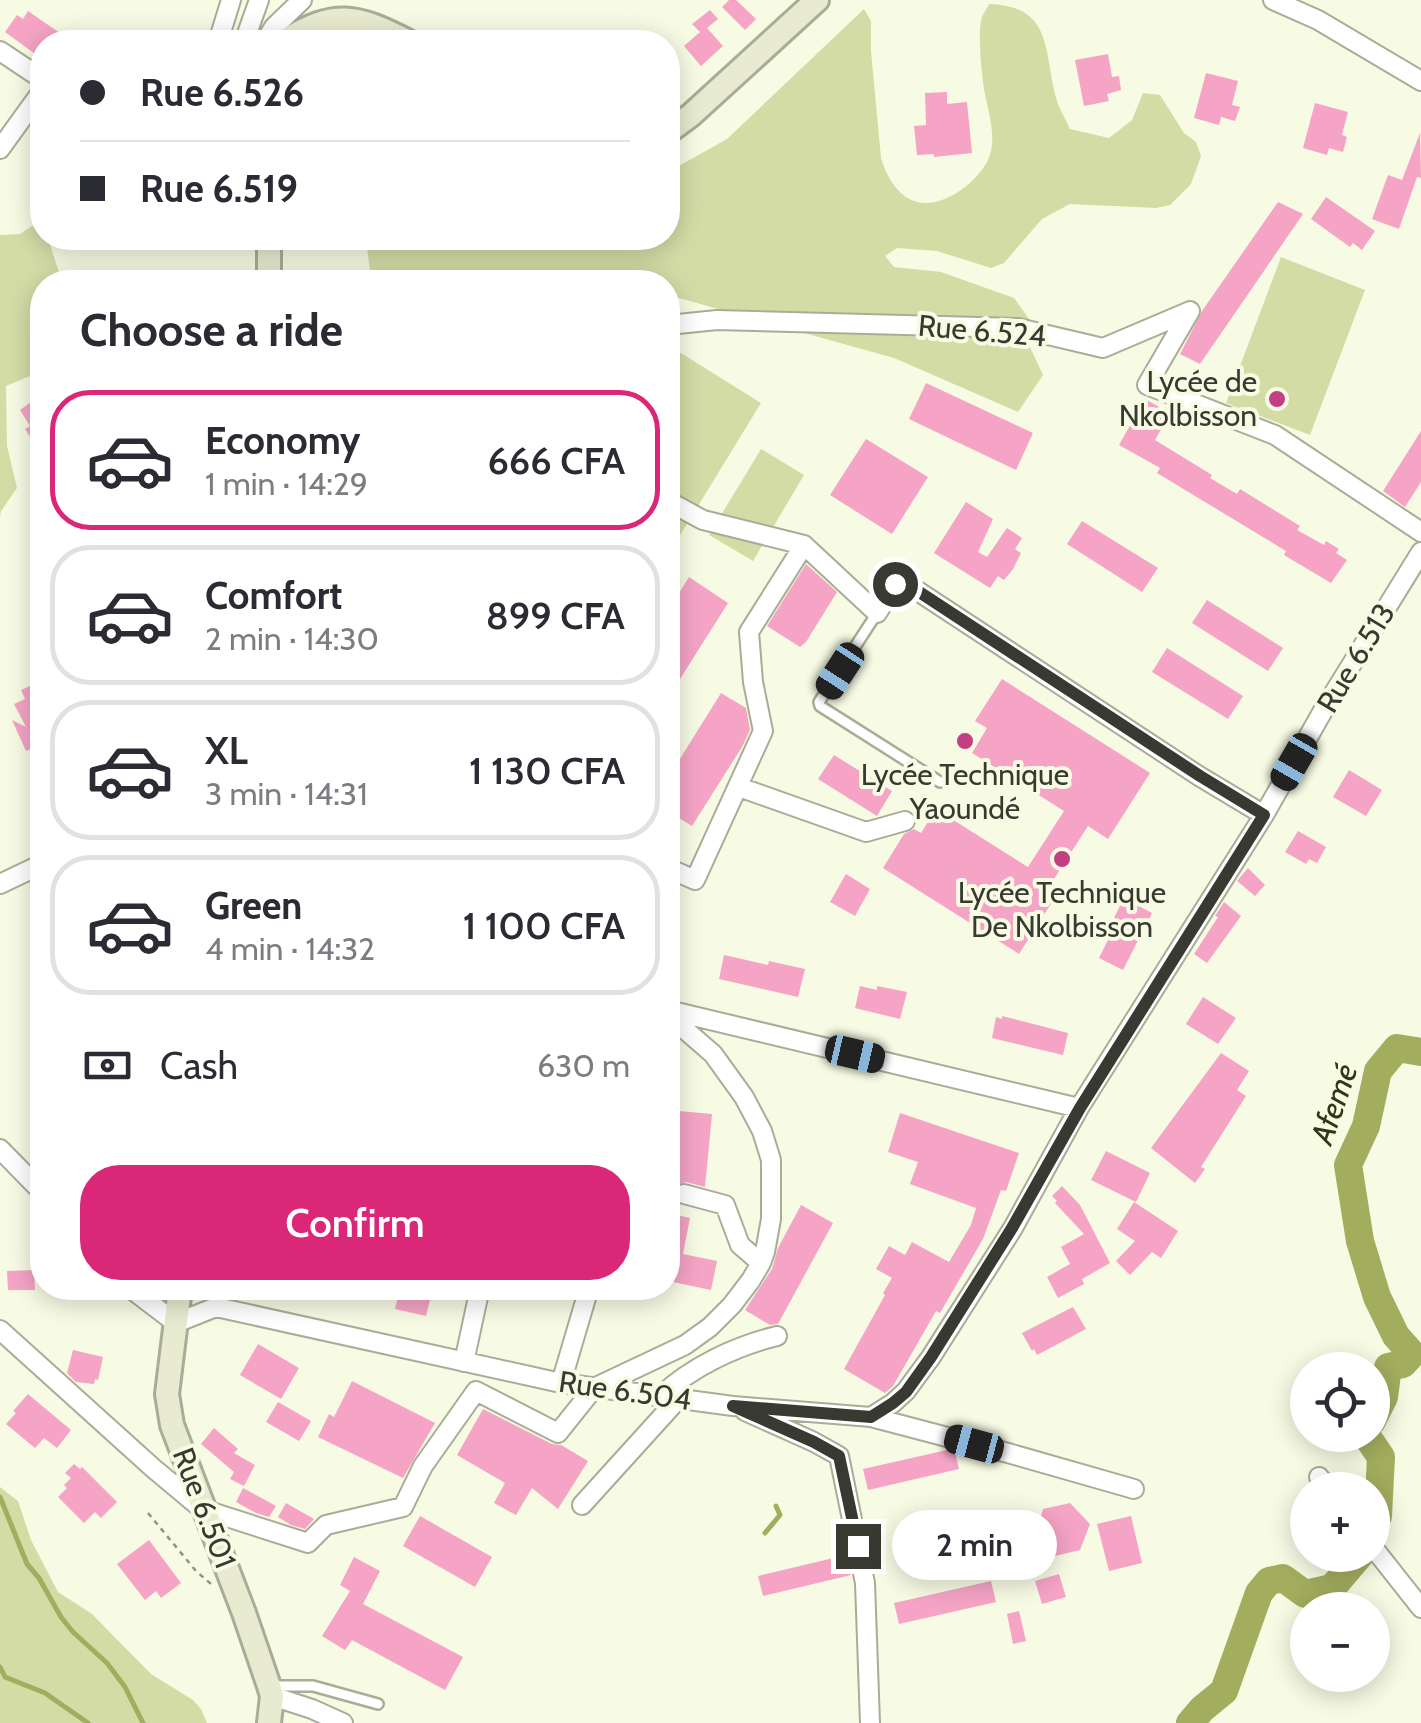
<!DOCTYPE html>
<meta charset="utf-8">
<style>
:root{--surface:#fff;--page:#f2f2f3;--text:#2b2b33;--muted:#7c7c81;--line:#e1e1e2;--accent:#db2777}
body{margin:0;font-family:Cabin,sans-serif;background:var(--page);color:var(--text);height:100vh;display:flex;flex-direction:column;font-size:38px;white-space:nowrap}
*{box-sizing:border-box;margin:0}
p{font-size:32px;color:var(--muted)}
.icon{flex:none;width:55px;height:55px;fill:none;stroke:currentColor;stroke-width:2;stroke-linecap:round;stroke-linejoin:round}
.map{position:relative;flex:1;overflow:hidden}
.drawer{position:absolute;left:30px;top:270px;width:650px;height:1030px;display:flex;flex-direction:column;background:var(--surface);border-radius:40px;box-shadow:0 5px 25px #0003}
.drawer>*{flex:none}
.banner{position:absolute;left:30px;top:30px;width:650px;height:220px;border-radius:40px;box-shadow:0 5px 25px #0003;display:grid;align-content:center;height:220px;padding:0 50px;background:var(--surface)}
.tools{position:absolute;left:1290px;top:1352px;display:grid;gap:20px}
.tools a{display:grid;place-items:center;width:100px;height:100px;border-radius:50%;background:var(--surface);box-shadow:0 5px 25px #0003;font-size:50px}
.end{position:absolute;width:45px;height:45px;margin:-22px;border:12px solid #383a31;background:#fff;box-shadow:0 0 0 5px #fff}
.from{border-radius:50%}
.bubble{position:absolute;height:70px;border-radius:35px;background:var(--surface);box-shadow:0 5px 25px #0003;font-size:32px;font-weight:600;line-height:70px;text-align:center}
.car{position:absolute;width:30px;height:60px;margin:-30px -15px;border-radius:12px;box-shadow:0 0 8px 2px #0007;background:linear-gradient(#222 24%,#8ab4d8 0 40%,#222 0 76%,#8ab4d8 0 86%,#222 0)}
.banner b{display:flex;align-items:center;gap:35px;height:95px;font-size:38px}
.banner b+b{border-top:2px solid var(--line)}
.banner i{width:25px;height:25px;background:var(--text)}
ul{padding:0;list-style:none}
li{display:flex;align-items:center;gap:30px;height:140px;margin:0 20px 15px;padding:0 30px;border:5px solid var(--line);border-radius:40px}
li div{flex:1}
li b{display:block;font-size:38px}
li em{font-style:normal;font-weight:600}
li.active{border-color:var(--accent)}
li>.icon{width:90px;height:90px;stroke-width:1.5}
h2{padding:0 50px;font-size:45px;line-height:120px}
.pay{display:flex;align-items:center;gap:25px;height:110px;padding:0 50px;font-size:38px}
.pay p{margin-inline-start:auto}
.button{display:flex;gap:20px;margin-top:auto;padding:20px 50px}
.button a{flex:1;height:115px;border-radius:40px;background:var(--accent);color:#fff;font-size:40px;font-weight:600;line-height:115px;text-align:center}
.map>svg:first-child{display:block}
</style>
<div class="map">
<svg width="1421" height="1723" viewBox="0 0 1421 1723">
<rect width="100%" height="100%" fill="#f7fbe4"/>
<path fill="#d4dca6" d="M989 4C1055 6 1043 54 1057 101 1060 110 1066 120 1070 129L1109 138 1132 120 1143 93 1160 95 1184 133 1196 142 1201 156 1191 184 1170 205 1156 208 1070 204 1042 219 1004 263 991 268 937 251 897 248 885 256 894 267 941 272 1014 298 1032 323 1029 345 1043 375 1018 412 894 358 668 295V282H369L370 272 366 238H668V172L727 139 864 9 871 21V51L881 158C894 200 922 217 961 190 971 183 981 173 987 162 998 140 989 116 985 94 982 79 977 31 982 17 982 16 989 5 989 4Z
M32 226 42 228V238H48L62 282H42V371L6 386 7 446 17 488 1 511 0 517V235L20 234Z
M1281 257 1365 290 1310 435 1226 403Z
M668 345 761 403 668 555Z
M761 449 804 475 753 561 709 535Z
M0 1487 18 1501 31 1540 58 1592 92 1614 151 1674 193 1700 201 1709 207 1723H0Z"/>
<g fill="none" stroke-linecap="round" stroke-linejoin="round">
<path stroke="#a3ad5e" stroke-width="5" d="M0 1497 27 1564 39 1578 61 1617 73 1632 107 1663 125 1687 143 1723
M765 1533 780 1515 776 1506
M0 1667 5 1677 45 1693 88 1723"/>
<path stroke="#a3ad5e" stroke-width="28" d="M1372 1421 1384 1397 1388 1367 1403 1364 1412 1354 1396 1336 1377 1297 1360 1241 1348 1165 1366 1126 1378 1071 1397 1048 1421 1052
M1366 1435 1381 1457 1378 1516 1372 1528
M1190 1723 1202 1709 1224 1691 1259 1593 1269 1581 1283 1578 1305 1594 1332 1588 1360 1555"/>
</g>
<path fill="#f5a4c6" d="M729 0H736L756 19 745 30 722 7Z
M710 10 718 19 707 28 723 46 701 66 684 46 700 32 692 24Z
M28 11 73 42H42V59L5 32 17 15 23 19Z
M1108 54 1112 77 1119 76 1121 90 1107 94 1109 101 1084 106 1075 60Z
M1206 73 1238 81 1232 105 1240 107 1235 121 1221 117 1219 125 1194 118Z
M947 92V104L967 102 972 153 934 157V154L917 155 914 126 926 125 925 93Z
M1315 103 1348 112 1342 135 1347 137 1343 152 1329 148 1327 155 1303 148Z
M1420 133 1421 178 1417 177 1399 229 1372 219 1388 175 1402 180Z
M1326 197 1375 231 1362 250 1353 243 1350 247 1311 219Z
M1278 202 1303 214 1200 364 1180 354 1202 311Z
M926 383 1033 433 1016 470 909 419Z
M42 394V455L25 429 30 426 20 410Z
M1145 399 1170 413 1155 440 1212 475 1210 478 1237 494 1240 489 1300 526 1297 530 1324 545 1326 541 1339 549 1336 553 1347 560 1331 583 1284 555 1286 551 1157 473 1160 468 1119 445Z
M1421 431V482L1405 507 1383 491Z
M866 439 928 477 892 534 830 495Z
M966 502 993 519 978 552 987 557 1007 528 1022 538 1015 549 1021 553 1013 569 1004 580 998 576 990 588 934 553Z
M1082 521 1158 568 1142 592 1067 544Z
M806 564 837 592 806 642 800 647 767 626Z
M689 577 728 603 668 698V611Z
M1207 600 1283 648 1268 671 1192 623Z
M1167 648 1243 696 1228 719 1152 672Z
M1002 679 1150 773 1108 839 1088 826 1052 882 1061 888 1019 954 883 868 904 834 914 829 921 833 936 809 1028 867 1064 811 972 753 987 728 975 721Z
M37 683 42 695V759L36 747 26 751 12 720 26 727 14 704 25 699 21 690Z
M721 693 746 708 750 730 742 747 692 826 669 812 675 803 668 798V778Z
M834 755 892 791 877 816 818 779Z
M1349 770 1382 790 1366 816 1333 797Z
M1298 831 1326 847 1317 863 1309 859 1306 864 1285 852Z
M1248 868 1265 885 1255 896 1237 881Z
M846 874 870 889 855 916 830 902Z
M1124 898 1152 913 1123 970 1099 958 1111 934 1107 932Z
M1224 902 1241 916 1207 963 1194 954 1218 917 1215 916Z
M724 955 768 965 769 961 805 969 798 997 719 979Z
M860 986 877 990V986L907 992 900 1019 855 1008Z
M1203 997 1236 1018 1218 1044 1186 1024Z
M1002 1016 1068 1033 1063 1055 992 1038 996 1017 1002 1019Z
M1221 1053 1249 1071 1237 1090 1246 1096 1201 1167 1205 1169 1195 1183 1151 1148Z
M668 1110 712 1114 705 1187 686 1182 675 1186 668 1185Z
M900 1113 1019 1153 1006 1191 1001 1190 983 1239 940 1313 936 1311 893 1386 885 1393 844 1369 885 1295 883 1293 892 1278 876 1269 889 1246 905 1255 912 1242 949 1262 971 1225 976 1208 910 1184 918 1162 888 1152Z
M1106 1151 1150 1173 1136 1202 1091 1180Z
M1062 1186 1080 1205 1110 1263 1082 1279 1084 1284 1058 1298 1047 1277 1070 1264 1061 1247 1084 1234 1055 1203 1057 1201 1052 1196Z
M1134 1202 1178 1231 1161 1258 1152 1252 1130 1275 1116 1261 1135 1241 1117 1229Z
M801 1205 833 1223 778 1324 770 1325 745 1310 772 1269 778 1248Z
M668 1213 690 1218 683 1254 717 1261 711 1290 668 1281Z
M34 1270 35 1290H8L7 1271Z
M400 1288H433L426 1316 395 1309Z
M1073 1307 1086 1329 1037 1355 1034 1349 1032 1351 1022 1333Z
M258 1344 299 1368 281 1399 240 1375Z
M73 1350 103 1357 98 1380 95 1379 94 1384 76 1382 67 1373Z
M352 1381 435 1423 403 1478 318 1437 329 1414 334 1417Z
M28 1394 71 1430 57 1448 44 1438 35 1448 6 1424 16 1413 13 1411Z
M278 1402 311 1421 299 1441 266 1422Z
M483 1409 552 1444 561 1445 588 1461 558 1509 532 1488 516 1515 494 1503 505 1483 457 1455Z
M214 1428 238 1449 234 1453 255 1465 244 1486 230 1479 234 1472 201 1444Z
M947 1450 955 1452 959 1469 868 1490 863 1469Z
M74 1464 80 1469 82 1467 117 1502 101 1518 95 1512 84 1523 58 1497 67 1488 64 1485 71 1478 65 1473Z
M243 1488 276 1506 269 1517 256 1513 236 1502Z
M286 1503 314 1519 305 1529 291 1525 278 1517Z
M1070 1503 1090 1524 1080 1550 1055 1556 1035 1536 1043 1509Z
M420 1516 492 1557 475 1587 403 1546Z
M1131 1516 1142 1563 1109 1571 1097 1524Z
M990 1522 994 1542 903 1564 897 1542Z
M149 1540 181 1583 161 1598 156 1591 145 1600 117 1564Z
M846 1555 851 1575 763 1596 758 1576Z
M354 1557 380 1571 363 1604 463 1657 445 1690 352 1640 345 1650 322 1636 350 1591 340 1585Z
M1059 1574 1066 1597 1042 1604 1035 1581Z
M991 1581 996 1602 899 1624 894 1603Z
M1019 1611 1026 1641 1013 1644 1007 1614Z"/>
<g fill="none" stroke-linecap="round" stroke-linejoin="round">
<g stroke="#a9ad97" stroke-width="14">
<path id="lane" d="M877 613 819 702 820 706 940 782
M273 1686H313L378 1704"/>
</g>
<g stroke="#a9ad97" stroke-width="22">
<path id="street" d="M1273 0 1318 20 1421 81
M218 42 231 0
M244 42 259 0
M265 42 274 27 302 0
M0 51 42 79
M0 149 42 91
M668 325 717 320 1018 328 1103 348 1190 311 1147 385 1275 435 1421 532
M668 501 703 520 804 545 877 613 897 582H904L1199 776 1264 815
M739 787 866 832 905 821
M668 868 695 880 763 731 753 682 749 632 804 545
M0 884 42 864
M668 1010 1079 1108
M0 1149 42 1192
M684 1194 725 1205 740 1245 761 1263
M130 1288 176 1323 216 1307 561 1383 733 1406 871 1417 1008 1453 1134 1489
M0 1330 153 1468 202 1509 308 1543 326 1525 403 1507 423 1466 476 1391 558 1433 594 1388 685 1345 710 1327 732 1305 751 1280 761 1263 765 1252 771 1219V1160L762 1131 744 1097 713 1054 668 1015
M464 1362 480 1288
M561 1383 589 1288
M661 1396C691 1367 736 1346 777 1336
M745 1411 814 1442 839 1456 865 1583 870 1723
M871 1417 893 1403 906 1391 931 1357 1013 1228 1079 1108 1264 815 1324 709 1421 552
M1319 1477 1329 1490
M582 1505 679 1398
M1372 1546 1421 1608
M272 1696 312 1709 343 1723"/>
</g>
<g stroke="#a9ad97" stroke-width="28">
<path id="secondary" d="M283 42C335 9 356 15 409 42
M668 132 691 115 817 0
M269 282V238
M180 1288 167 1394 172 1425 244 1613 269 1686 272 1696 269 1723"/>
</g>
<path stroke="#909384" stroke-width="2.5" stroke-dasharray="5 5" stroke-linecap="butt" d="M148 1513 196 1571 211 1584"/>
<use href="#lane" stroke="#fff" stroke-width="9"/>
<use href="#street" stroke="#fff" stroke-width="18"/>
<use href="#secondary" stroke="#e8ebcf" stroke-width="22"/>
</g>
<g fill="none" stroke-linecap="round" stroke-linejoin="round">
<path stroke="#383a31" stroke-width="12" d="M858 1546 839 1456 814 1442 733 1406 871 1417 893 1403 906 1392 931 1357 1012 1228 1080 1108 1264 815 1200 776 904 582 898 580 895 584"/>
</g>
<g fill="#c33e82" stroke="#f7fbe4" stroke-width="4">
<circle cx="1277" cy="399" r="10"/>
<circle cx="965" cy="741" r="10"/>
<circle cx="1062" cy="859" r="10"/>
</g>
<g text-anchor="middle" stroke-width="8" stroke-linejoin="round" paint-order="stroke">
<g font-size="30" fill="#383a31" stroke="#f7fbe4">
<text transform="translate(982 331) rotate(5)" y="10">Rue 6.524</text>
<text transform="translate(1356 658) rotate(-59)" y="10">Rue 6.513</text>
<text transform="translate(625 1391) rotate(8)" y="10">Rue 6.504</text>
<text transform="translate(204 1508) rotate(69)" y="10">Rue 6.501</text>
</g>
<g font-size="30" fill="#383a31" stroke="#f7fbe4">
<text x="1257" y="392" text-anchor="end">Lycée de<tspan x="1257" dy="34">Nkolbisson</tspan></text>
<text x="965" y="785">Lycée Technique<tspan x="965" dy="34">Yaoundé</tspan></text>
<text x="1062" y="903">Lycée Technique<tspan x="1062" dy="34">De Nkolbisson</tspan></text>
</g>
<g font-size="32" font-style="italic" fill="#333715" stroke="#f7fbe4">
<text transform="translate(1334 1104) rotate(-71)" y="11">Afemé</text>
</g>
</g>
</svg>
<div class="tools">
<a><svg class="icon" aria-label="locate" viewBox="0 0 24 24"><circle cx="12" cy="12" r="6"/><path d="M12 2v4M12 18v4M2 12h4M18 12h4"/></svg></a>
<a>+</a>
<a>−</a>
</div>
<i class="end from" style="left:895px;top:584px"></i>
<i class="end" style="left:858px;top:1546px"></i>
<div class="bubble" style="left:892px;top:1510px;width:165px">2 min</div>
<i class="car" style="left:840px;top:671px;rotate:213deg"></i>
<i class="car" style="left:1294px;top:762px;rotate:210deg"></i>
<i class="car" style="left:855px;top:1054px;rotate:103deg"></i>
<i class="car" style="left:974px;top:1444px;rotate:285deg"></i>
<div class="banner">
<b><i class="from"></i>Rue 6.526</b>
<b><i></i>Rue 6.519</b>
</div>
<section class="drawer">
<h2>Choose a ride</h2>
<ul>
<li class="active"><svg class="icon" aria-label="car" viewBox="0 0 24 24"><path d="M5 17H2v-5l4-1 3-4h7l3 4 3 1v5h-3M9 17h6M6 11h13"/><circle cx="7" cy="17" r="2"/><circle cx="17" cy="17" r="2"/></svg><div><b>Economy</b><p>1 min · 14:29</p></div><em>666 CFA</em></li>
<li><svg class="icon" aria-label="car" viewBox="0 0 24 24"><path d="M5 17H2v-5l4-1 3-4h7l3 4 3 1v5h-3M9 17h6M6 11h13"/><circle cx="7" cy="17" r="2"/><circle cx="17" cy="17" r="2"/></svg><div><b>Comfort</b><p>2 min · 14:30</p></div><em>899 CFA</em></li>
<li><svg class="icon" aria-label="car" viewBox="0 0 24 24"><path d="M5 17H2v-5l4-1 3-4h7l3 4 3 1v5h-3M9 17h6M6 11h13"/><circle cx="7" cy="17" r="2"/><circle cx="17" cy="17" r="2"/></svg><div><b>XL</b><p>3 min · 14:31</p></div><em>1 130 CFA</em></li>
<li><svg class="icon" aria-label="car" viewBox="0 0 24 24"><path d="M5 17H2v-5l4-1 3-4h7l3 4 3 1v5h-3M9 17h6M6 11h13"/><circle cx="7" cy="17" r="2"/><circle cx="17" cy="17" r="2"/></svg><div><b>Green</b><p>4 min · 14:32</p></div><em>1 100 CFA</em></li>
</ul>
<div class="pay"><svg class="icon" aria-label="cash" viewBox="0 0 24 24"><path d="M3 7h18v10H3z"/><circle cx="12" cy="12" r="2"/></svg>Cash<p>630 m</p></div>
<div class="button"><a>Confirm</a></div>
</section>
</div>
